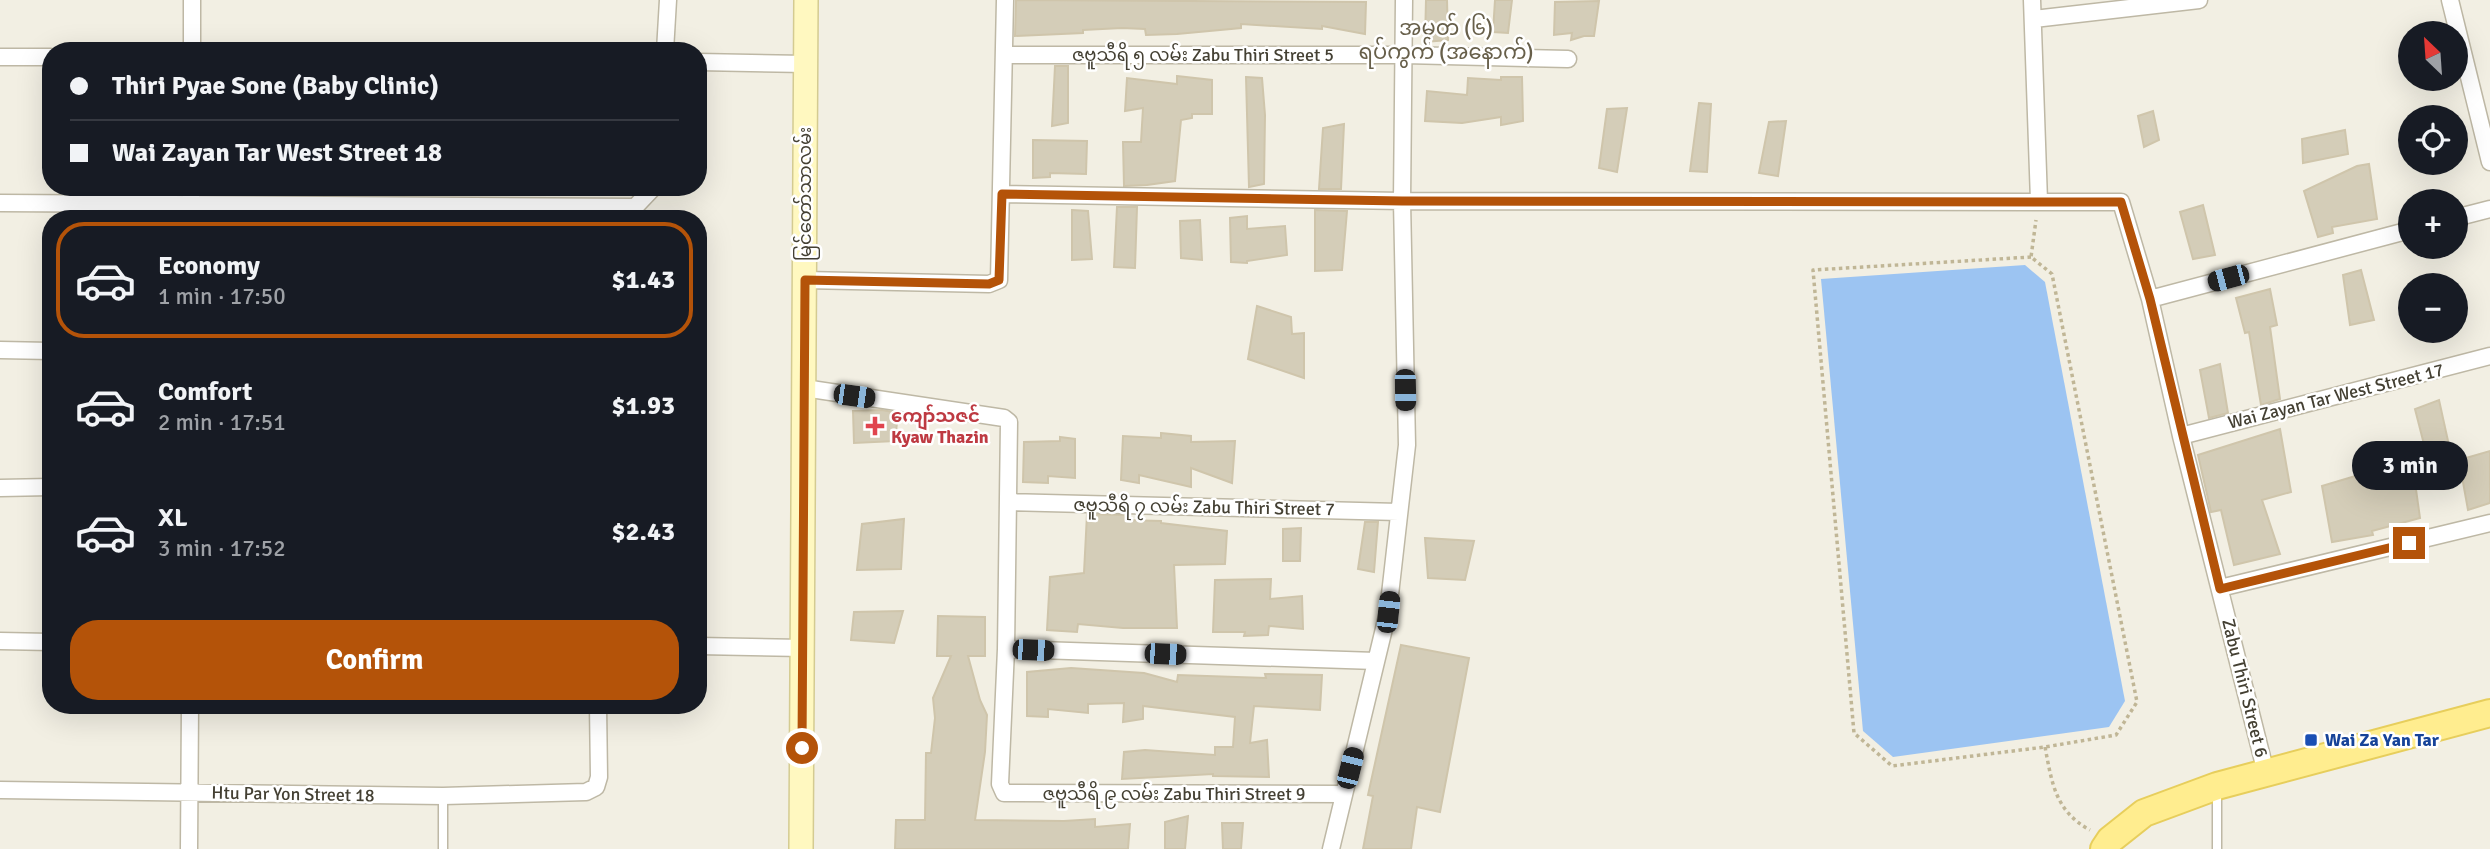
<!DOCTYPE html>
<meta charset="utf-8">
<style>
:root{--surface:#171b24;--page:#20242c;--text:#f1f3f6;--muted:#9ea1a6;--line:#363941;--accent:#b45309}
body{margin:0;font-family:Signika,"Noto Sans Myanmar",sans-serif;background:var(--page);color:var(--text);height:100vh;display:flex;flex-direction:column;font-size:26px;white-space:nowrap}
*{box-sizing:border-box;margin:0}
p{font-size:23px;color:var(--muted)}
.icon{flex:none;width:38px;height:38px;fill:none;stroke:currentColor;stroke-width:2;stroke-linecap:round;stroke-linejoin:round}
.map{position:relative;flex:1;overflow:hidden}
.details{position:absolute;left:42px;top:210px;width:665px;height:504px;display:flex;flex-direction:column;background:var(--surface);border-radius:28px;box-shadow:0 7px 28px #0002}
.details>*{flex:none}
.top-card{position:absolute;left:42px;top:42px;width:665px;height:154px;border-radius:28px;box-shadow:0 7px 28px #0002;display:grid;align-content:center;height:154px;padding:0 28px;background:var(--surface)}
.needle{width:46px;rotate:335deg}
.controls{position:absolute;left:2398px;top:21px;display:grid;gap:14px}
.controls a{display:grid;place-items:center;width:70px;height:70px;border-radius:50%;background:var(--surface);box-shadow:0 7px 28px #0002;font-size:35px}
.end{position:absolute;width:32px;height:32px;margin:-16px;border:9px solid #b45309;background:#fff;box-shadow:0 0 0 4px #fff}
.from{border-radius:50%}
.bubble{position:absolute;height:49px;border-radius:24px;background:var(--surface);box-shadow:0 7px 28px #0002;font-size:23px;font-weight:700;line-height:49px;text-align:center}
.car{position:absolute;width:21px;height:42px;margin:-21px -10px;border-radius:9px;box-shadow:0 0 5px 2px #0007;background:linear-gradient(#222 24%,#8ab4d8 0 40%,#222 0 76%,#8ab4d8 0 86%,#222 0)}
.top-card b{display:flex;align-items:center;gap:24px;height:66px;font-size:26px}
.top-card b+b{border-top:2px solid var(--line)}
.top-card i{width:18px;height:18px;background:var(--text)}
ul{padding:12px 0 0;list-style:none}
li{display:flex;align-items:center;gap:21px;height:116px;margin:0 14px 10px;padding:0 14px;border:4px solid transparent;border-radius:28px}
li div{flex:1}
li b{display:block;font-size:26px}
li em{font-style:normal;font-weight:700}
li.current{border-color:var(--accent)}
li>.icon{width:63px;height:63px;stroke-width:1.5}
.button{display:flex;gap:14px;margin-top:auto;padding:14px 28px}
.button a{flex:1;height:80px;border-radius:28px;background:var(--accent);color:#fff;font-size:28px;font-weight:700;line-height:80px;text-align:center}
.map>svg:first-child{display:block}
</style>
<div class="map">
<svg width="2490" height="849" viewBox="0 0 2490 849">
<rect width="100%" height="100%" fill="#f2efe3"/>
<path fill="#9cc4f2" d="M2025 265 2045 282 2125 701 2109 727 1893 757 1863 731 1821 279Z"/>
<path fill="#d4cdb8" stroke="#cfc5ab" stroke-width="2" d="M1016 0 1366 2 1365 34 1322 26V29L1241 24V28L1177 34 1146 35 1145 29 1122 28 1083 30V33L1015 36Z
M1426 0H1447L1448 40 1425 42Z
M1495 0H1512L1508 33 1493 32Z
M1599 1 1594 36H1584L1571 40 1572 33 1554 35 1555 2Z
M1055 66H1068V123L1052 126Z
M1177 76 1212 80V114H1192V118L1181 120 1175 181 1147 185 1124 186 1123 142H1141L1143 108 1125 111 1127 78 1177 84Z
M1246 77 1262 78 1265 115 1264 184 1249 187Z
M1501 77H1522L1523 121 1501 125V117L1462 123 1425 121 1427 91 1467 95 1468 78 1501 80Z
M1699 103 1711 104 1707 172 1690 171Z
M1627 108 1617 172 1599 168 1607 109Z
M2153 111 2159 140 2144 147 2138 116Z
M1786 121 1778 176 1759 173 1769 122Z
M1344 124 1341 189H1319L1323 128Z
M2345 130 2348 154 2303 163 2302 139Z
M1033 140 1087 141 1086 174 1050 173V177L1033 178Z
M2369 164 2377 219 2332 227 2333 233 2318 237 2304 191 2357 166Z
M2203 205 2215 255 2193 259 2180 212Z
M1117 207H1137L1135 268 1114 267Z
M1072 210 1088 211 1092 259 1072 260Z
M1315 210 1347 211 1342 270 1315 271Z
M1247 216V229L1285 226 1287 255 1247 261V263L1231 262 1230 218Z
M1200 220 1202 260 1181 258 1180 221Z
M2361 270 2374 320 2350 325 2343 275Z
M2270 289 2277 325 2270 327 2280 399 2261 405 2249 332 2245 333 2236 298Z
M1257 306 1291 317 1292 334 1304 333V378L1248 359Z
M2220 364 2228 413 2209 418 2200 370Z
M2439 400 2450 450 2427 456 2415 409Z
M882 410 898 413 895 441 854 443 853 411Z
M2280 429 2291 492 2262 500 2280 554 2234 565 2221 510 2211 512 2198 455Z
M1161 433 1191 436V442L1235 441 1232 483 1191 468V487L1139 475V483L1121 480 1123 436 1161 438Z
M1060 437 1075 439V478L1048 476V483L1023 482 1024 442 1060 441Z
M2490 451V503L2468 510 2459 460Z
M2412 461 2420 518 2372 531 2373 535 2332 542 2322 486 2362 474 2363 478Z
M1087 514 1125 515V520L1161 521V523L1227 531 1225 564 1174 565 1177 628H1123L1078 624 1077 632 1047 630 1050 577 1084 573Z
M904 519 901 569 857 570 862 524Z
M1365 522H1378L1374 572 1358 569Z
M1301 528 1300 561H1283V529Z
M1425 538 1474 541 1465 580 1428 578Z
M1271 579 1270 599 1302 596 1303 629 1269 626 1268 635 1244 636 1245 632H1213L1215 580Z
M903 611 894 643 851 640 854 612Z
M938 616 985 617V656H968L980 700 987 715 985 752 975 820 1064 821 1095 819V827L1130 824 1128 849H895L896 820H925L926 753H931L935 718 933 698 951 656H937Z
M1401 645 1469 658 1440 812 1417 807 1411 849H1363L1373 796 1368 795Z
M1071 668 1144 673 1177 682 1178 675 1266 678 1265 674 1322 675 1320 710 1254 706 1250 743 1267 740 1269 777 1213 776V774L1122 779 1124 752 1145 750 1215 755V747H1233L1235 717 1143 706V719L1123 722 1124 703 1088 704V713L1048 709V717L1027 716V672Z
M1188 816 1185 849H1165V822Z
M1222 823H1243L1241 849H1223Z"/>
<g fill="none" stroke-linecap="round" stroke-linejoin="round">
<g stroke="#beb8a5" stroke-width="11">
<path id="lane" d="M443 849V796
M2217 849V789"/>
</g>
<g stroke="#beb8a5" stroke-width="19">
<path id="street" d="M2032 0 2039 201
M2450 0 2490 162
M2034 19 2199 0
M192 51V0
M665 51 668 0
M1005 55H1405L1568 59
M0 57H51
M698 62 806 64
M1002 194 1402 201 2121 202 2150 299 2181 436 2266 773
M0 203 635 207 654 187
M2455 218 2490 209
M191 219V187
M805 280 989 284 999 280 1005 0
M2150 299 2410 230
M0 350 51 351
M804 388 1004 418 1009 422 1006 649 1000 784 1004 793 1343 794
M2181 436 2490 356
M0 488 51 487
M1009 502 1399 512
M2220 588 2490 523
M0 641 51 642
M698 646 803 648
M1006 649 1376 661
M0 790 443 796 586 792 596 787 599 777 598 705
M189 849 190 705
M1331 849 1388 612 1407 445 1402 201 1404 0"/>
</g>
<g stroke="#d4cb91" stroke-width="26">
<path id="secondary" d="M801 849 806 0"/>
</g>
<g stroke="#e7ce5c" stroke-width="30">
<path id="primary" d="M2104 849 2110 840 2144 813 2217 786 2490 713"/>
</g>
<path stroke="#c0b696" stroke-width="3.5" stroke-dasharray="3.5 3.5" stroke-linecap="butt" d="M2031 257 1813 270 1854 733 1892 766 2045 747 2116 735 2137 702 2052 274 2031 257 2036 220
M2045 747C2052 783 2055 811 2090 830"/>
<use href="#lane" stroke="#fff" stroke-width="8"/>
<use href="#street" stroke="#fff" stroke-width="16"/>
<use href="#secondary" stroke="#fff8c0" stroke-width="23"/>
<use href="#primary" stroke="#ffed8f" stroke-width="26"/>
</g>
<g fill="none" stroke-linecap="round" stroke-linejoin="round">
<path stroke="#b45309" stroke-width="9" d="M802 748 805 280 989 284 999 280 1002 194 1402 201 2121 202 2150 299 2220 589 2409 543"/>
</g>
<path fill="#e0444e" stroke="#fff" stroke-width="2.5" d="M871.5 415.5h7v7h7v7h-7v7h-7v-7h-7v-7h7z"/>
<rect fill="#1a4fb4" stroke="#fff" stroke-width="2.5" x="2304" y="733" width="14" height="14" rx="3.5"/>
<g text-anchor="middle" stroke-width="5" stroke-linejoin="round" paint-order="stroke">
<g font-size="18" fill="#444033" stroke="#fff">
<text x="1203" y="61">ဇဗူသီရိ ၅ လမ်း Zabu Thiri Street 5</text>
<text transform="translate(805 194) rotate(-90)" y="6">မြင်တော်သာလမ်း</text>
<text transform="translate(2336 396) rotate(-14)" y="6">Wai Zayan Tar West Street 17</text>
<text transform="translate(1204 507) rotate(1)" y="6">ဇဗူသီရိ ၇ လမ်း Zabu Thiri Street 7</text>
<text transform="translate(2245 688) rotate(76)" y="6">Zabu Thiri Street 6</text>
<text transform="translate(293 794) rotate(1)" y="6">Htu Par Yon Street 18</text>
<text x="1174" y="800">ဇဗူသီရိ ၉ လမ်း Zabu Thiri Street 9</text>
</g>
<g font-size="18" font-weight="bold" fill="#be3a42" stroke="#fff" text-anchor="start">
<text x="891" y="422">ကျော်သဇင်<tspan x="891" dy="21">Kyaw Thazin</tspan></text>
</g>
<g font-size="18" font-weight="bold" fill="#164399" stroke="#fff" text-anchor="start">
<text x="2325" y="746">Wai Za Yan Tar</text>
</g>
<g font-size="21" fill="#675f4a" stroke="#fff">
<text x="1446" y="35">အမှတ် (၆)<tspan x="1446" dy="24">ရပ်ကွက် (အနောက်)</tspan></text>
</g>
</g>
</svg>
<div class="controls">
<a><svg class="needle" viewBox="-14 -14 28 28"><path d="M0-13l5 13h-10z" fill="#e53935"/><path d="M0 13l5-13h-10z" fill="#9ea1a6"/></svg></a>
<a><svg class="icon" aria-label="locate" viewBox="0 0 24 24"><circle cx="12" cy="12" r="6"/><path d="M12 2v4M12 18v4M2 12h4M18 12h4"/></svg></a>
<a>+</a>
<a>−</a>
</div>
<i class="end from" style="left:802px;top:748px"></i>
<i class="end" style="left:2409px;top:543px"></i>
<div class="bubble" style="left:2352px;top:441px;width:116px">3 min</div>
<i class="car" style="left:2228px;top:278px;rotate:255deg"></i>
<i class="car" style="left:1405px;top:390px;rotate:179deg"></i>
<i class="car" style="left:854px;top:396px;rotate:98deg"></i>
<i class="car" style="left:1388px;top:612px;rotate:6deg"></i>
<i class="car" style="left:1033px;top:650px;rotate:92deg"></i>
<i class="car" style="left:1165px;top:654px;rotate:92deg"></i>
<i class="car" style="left:1350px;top:768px;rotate:14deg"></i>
<div class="top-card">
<b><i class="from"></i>Thiri Pyae Sone (Baby Clinic)</b>
<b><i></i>Wai Zayan Tar West Street 18</b>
</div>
<section class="details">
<ul>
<li class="current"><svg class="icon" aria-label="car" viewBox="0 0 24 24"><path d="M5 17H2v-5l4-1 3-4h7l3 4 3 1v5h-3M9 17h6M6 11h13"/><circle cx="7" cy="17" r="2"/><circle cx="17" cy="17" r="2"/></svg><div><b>Economy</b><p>1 min · 17:50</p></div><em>$1.43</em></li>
<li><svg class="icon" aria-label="car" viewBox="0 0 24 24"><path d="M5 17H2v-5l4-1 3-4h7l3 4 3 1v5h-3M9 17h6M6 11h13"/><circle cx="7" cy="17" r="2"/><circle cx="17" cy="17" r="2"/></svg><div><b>Comfort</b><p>2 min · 17:51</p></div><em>$1.93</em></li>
<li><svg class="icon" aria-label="car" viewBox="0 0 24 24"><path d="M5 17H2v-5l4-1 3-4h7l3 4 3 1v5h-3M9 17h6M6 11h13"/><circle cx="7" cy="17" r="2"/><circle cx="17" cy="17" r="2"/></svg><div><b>XL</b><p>3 min · 17:52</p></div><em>$2.43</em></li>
</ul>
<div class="button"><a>Confirm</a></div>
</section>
</div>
